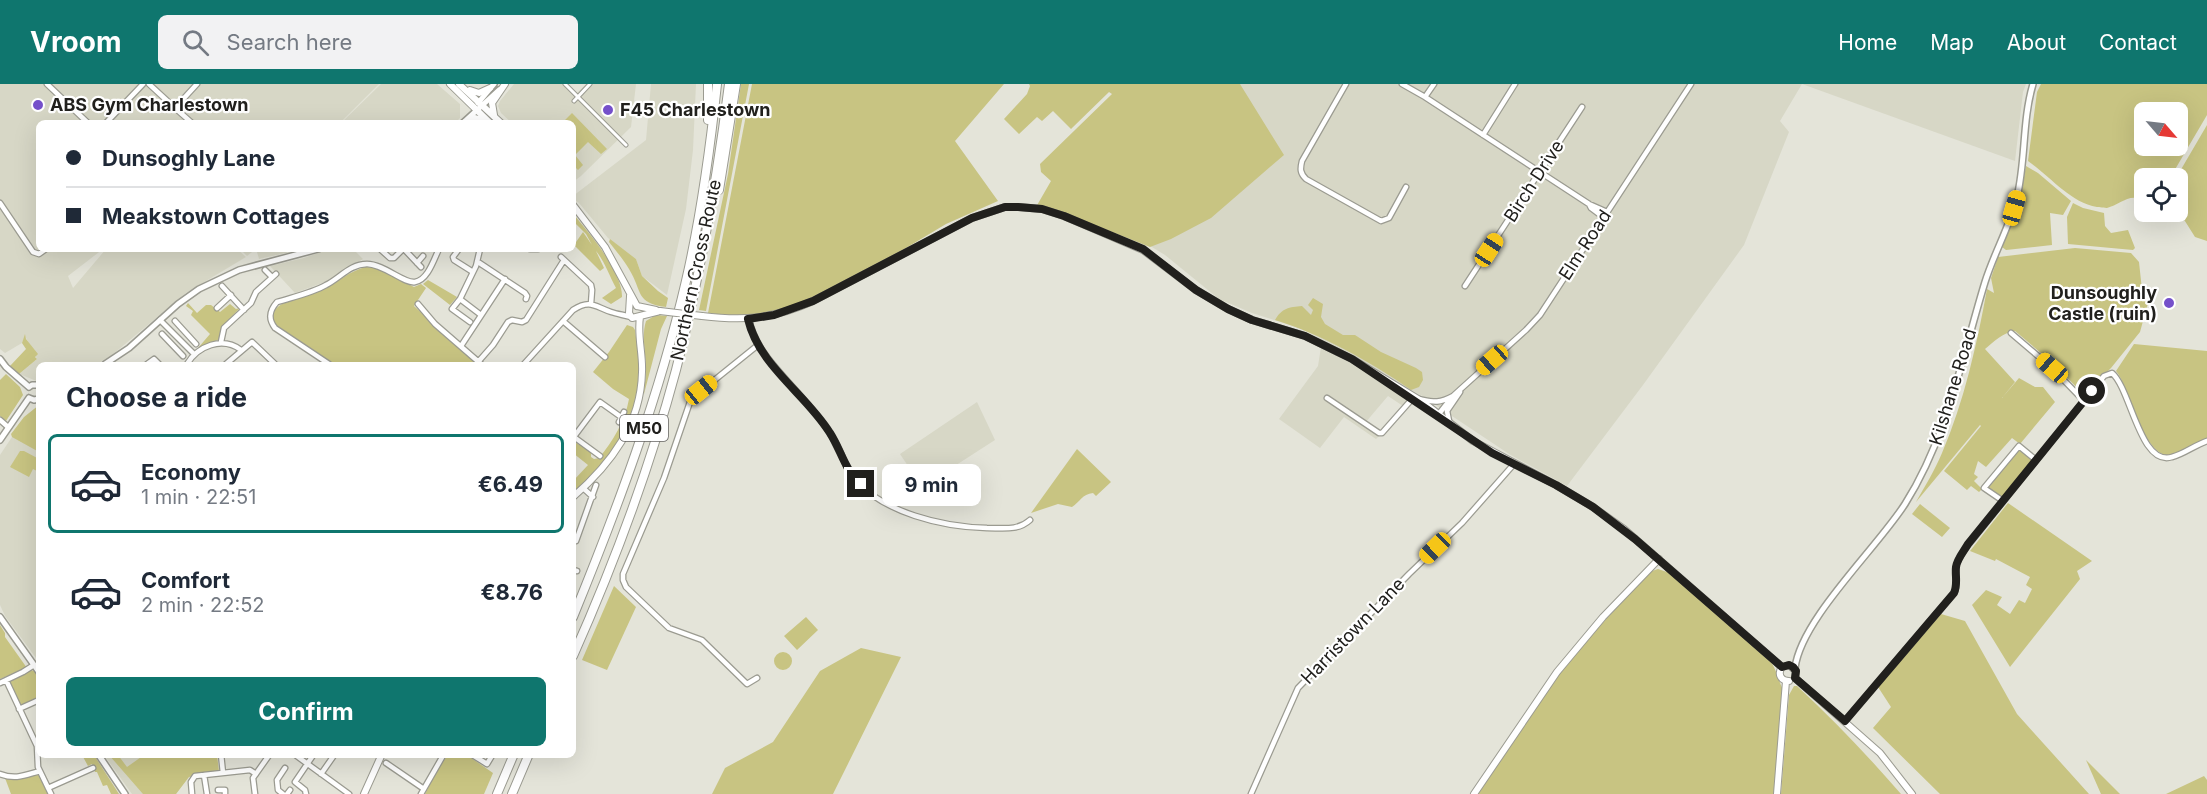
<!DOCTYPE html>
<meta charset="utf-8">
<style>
:root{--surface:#fff;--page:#f2f2f3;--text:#1f2937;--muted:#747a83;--line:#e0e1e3;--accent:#0f766e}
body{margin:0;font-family:Inter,sans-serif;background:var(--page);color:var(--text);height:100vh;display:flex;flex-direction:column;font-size:22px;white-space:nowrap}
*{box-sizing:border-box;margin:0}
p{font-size:20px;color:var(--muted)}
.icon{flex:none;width:33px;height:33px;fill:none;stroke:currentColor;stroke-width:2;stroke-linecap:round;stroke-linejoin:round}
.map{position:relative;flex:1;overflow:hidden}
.drawer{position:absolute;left:36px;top:278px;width:540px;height:396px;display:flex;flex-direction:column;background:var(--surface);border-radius:9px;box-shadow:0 6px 24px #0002}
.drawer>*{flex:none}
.guide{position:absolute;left:36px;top:36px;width:540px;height:132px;border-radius:9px;box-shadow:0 6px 24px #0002;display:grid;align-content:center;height:132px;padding:0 30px;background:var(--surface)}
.needle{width:39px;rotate:118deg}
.controls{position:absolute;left:2134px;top:18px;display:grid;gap:12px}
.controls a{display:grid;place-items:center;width:54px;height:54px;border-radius:9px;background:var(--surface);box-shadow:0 6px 24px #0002;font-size:30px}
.end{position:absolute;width:27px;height:27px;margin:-14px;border:8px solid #21201d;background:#fff;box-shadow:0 0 0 3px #fff}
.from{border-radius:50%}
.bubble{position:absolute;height:42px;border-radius:9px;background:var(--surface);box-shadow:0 6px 24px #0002;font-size:20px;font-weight:700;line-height:42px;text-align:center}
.car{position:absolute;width:18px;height:36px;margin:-18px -9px;border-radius:8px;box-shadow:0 0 4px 2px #0007;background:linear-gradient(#f5c518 24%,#345 0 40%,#f5c518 0 76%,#345 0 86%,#f5c518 0)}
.guide b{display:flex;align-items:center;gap:21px;height:57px;font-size:22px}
.guide b+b{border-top:2px solid var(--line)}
.guide i{width:15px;height:15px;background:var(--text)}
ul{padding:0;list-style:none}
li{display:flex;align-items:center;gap:18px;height:99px;margin:0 12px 9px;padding:0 18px;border:3px solid transparent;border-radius:9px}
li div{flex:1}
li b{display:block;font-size:22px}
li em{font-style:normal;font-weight:700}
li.current{border-color:var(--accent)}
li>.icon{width:54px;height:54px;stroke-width:1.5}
h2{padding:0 30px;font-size:27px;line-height:72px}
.button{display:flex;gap:12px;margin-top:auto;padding:12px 30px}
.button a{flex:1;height:69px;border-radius:9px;background:var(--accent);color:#fff;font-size:24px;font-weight:700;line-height:69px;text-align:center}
header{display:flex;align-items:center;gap:36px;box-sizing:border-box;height:84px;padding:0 30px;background:var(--accent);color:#fff}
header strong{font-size:28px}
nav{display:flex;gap:33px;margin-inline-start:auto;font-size:21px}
.search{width:420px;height:54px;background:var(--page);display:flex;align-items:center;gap:15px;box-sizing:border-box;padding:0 21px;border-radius:9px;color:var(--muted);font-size:22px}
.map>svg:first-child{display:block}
</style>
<header>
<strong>Vroom</strong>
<div class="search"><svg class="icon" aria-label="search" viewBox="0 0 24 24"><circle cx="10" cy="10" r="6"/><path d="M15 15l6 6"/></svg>Search here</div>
<nav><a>Home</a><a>Map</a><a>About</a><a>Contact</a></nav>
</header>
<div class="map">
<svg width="2207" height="710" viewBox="0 0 2207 710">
<rect width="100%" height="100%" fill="#e4e4d9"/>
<path fill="#d7d7c6" d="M0 0H379L340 39H39V165H103L68 192 73 204 106 165H237L246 173 186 209 112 271 97 280H39V298L19 290 37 275 25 252 22 259 5 269 0 265Z
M381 0H437L460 20V34L455 39H341Z
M514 0H567L577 9 586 0H636L631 43 581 92 573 98V39H512L501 29 498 22 500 17Z
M651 0H696L693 66 686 125 667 211 642 192 636 175 608 154 579 119 573 115V112L646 56Z
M1238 0H2026L2023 8 2015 77 1802 0 1780 37 1789 48 1744 161 1643 301 1567 402 1509 370 1422 312 1303 245 1252 229 1219 215 1165 171 1147 160Z
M240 165 261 166 303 165 259 175 257 168H252L247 172Z
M329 165H353L363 175 325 198 295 209 270 182 304 174Z
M1321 263 1357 281 1408 315 1403 322 1388 312 1365 339 1382 349 1376 355 1344 333 1320 364 1279 335 1318 282Z
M977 318 995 356 922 403 900 370Z
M39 321V578L5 532 0 521V371L16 347Z
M104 671H204L176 710H132Z"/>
<path fill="#c8c482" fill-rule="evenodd" d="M741 0H749L706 227 699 226 728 90Z
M752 0H1004L955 57 998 117 946 140 871 185 785 226 759 231H725L708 229Z
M1029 0H1240L1284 71 1211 134 1171 155 1150 163 1062 128 1036 123 1051 97 1041 88 1040 80 1112 10 1109 8 1071 45 1053 27 1042 37 1037 33 1019 50 1004 35 1027 10 1030 2Z
M2041 0H2207V31L2170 94H2145V118C2131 107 2120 121 2107 124 2106 124 2098 123 2097 123 2070 118 2051 93 2028 77L2037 8ZM2145 28H2178V62H2145Z
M572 29 607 65 601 70 588 58 575 71 583 81 578 86 573 81V39H562Z
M2207 41V157L2195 153 2178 126V94H2176Z
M2026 82 2038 89 2071 117 2063 131 2050 129 2052 161 2006 166 2002 163 2018 125Z
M2073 119 2083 124 2104 129 2105 142 2111 149 2128 146 2135 164 2133 166 2068 160 2067 133Z
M573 130C589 148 623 189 622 213L611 220 602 214 616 204C609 191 605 178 596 167L604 184 600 187 574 161 583 148 592 161 586 150 573 137Z
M610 155 636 175 642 192 658 207 668 214 666 223C635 219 643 208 629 185 623 175 616 167 609 158Z
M2075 164 2131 169 2139 178 2142 206 2148 219 2140 248 2111 284 2084 311 2054 280 2015 247C2002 249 1995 257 1985 265L2015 298 2002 314 2019 294 2035 303H2043L2055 318 2020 360 2012 354 1986 383 1978 377 1974 390 1978 393 1974 397 1982 405 1979 408 1971 402 1967 406 1944 387 1981 342 1980 341 1916 418C1925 402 1935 386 1942 369 1964 318 1977 260 1987 205L1994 209 1991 194 1998 173Z
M366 183 377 184 414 203 421 200 426 204 414 222 478 280H334L278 243 273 237V229C281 214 308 212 323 205 339 198 349 187 366 183Z
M428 196 457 213 450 221 423 200Z
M1313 214 1323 220 1321 233 1325 240 1343 251H1355L1381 268 1416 284 1422 288 1423 296 1419 303 1411 306C1373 279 1319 249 1275 236 1282 224 1289 223 1302 222L1311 231 1313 226 1308 221Z
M188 219 197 229 206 221H211L220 228 230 220 236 225 240 224 222 243 220 255 198 264 210 250 191 231 193 227 186 222Z
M656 231 667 232 661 245 644 310C644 303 646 294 646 286 646 269 641 253 646 237Z
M627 241 633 243 635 246 639 275V300L631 332 627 343 606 378 573 410V397L588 381 573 369V357L591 368V373L594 375 599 374C613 357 625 337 629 315L613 305 593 288 609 268Z
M25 250 26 255 38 270 35 273 37 275 19 290 10 282 26 265 22 259Z
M2134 260 2207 267V356C2197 361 2184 369 2173 371 2143 377 2131 305 2116 287Z
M6 290 20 303 23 311 6 337 0 332V296Z
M39 321V368L12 353 11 350 24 333Z
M1077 365 1111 398 1096 412 1093 409C1082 410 1080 418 1072 423L1058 420 1031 429Z
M2020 366 2035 376 2003 415 1987 404 2016 367Z
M20 367H24L39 375V388L33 385 29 393 10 383Z
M2008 419 2092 477 2077 487 2080 495 2010 583 1972 521 1986 506 2002 513 1997 521 2010 530 2019 516 2025 519 2032 505 2026 501 2030 493 1996 475 1995 477 1970 467Z
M1920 420 1950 444 1942 453 1912 430Z
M1658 485 1670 489 1769 575C1776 584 1778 595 1783 606L1774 710H1477L1564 582 1635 503 1652 487Z
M614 502 636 523 607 586 582 576Z
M1941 530 1965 537 2017 630 2089 710H1940L1873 644 1891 623 1878 603Z
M806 533 818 546 797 566 784 552Z
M0 541 5 549V553L27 584 0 595Z
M861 564 901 573 833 710H712L725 684 773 658 820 587Z
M774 577a9 9 0 1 1 18 0a9 9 0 1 1-18 0Z
M31 586 34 587 39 593V614L21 621 8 598Z
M1794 602H1797C1834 636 1868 672 1901 710H1781L1789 611Z
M82 671H94L119 710H111L107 701 103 702 97 688H95L92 680 88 682Z
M109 671H118L127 683 144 671H217L219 687 189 693 176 710H143Z
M448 671H467L493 689 484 710H425L438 684Z
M2086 676 2120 710H2101Z
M36 690 40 692 49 710H11L5 694 15 696Z
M2204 692 2207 696V710H2166Z"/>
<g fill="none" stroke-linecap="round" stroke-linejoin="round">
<g stroke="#9b9b91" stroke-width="5">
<path id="pedestrian" d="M565 0 626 61
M574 17 590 0"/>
</g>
<g stroke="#9b9b91" stroke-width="7">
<path id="minor" d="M47 0 88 39
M149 0 175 24 197 0
M1346 0 1302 77C1300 85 1300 89 1306 95L1381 137 1389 134 1406 103
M1402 0 1425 13 1589 120 1607 128
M1425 13 1434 0
M175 24 192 39
M106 39 143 0
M1483 51 1515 0
M0 119 33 168 39 170 46 165
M1589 120 1591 124 1603 133
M380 165 390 174H394L403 165
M404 165 421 183
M459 165 453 173 454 176 473 188
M480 165 476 182 460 215 481 231
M530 165H538
M561 173 591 201 592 206 591 220
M478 178 525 209 527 212 526 215
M417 179 423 172
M265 186 272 193
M222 202 244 226
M1465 202 1582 23
M460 215 452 225 470 238
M418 220 435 240 481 280
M217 224 231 211
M749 235C756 269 784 291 805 317 818 332 830 347 839 365 844 374 846 386 853 394 884 429 942 443 987 444 1003 444 1018 447 1030 436
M160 236 194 270
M175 237 196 260
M563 237 605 273
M2011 249 2052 284 2084 317
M162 250 183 272
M221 258 224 244 251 219 256 208 276 190
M461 262 505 195
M478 278 493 261 508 238 512 236 522 238 526 236 564 176
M147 280 154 275 159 280
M187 280C198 262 222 252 241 266
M226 280 252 258 275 280
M329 280 275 244C268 235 269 227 277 218 293 213 312 209 326 201 340 194 350 180 367 180 384 180 404 200 415 198 428 196 434 175 439 165
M524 280 573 226C590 215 594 222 611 228 617 230 624 231 631 233
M1327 314 1379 349H1382L1413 314C1432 317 1436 321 1453 312
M1438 331 1453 312 1526 246 1540 231 1691 0
M0 336 8 343
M1449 337 1447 327 1460 308
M619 338 624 328
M574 353 600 372
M573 354 600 318 621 333
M583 404 593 413
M2003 417 1984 404 2019 362 2036 376
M576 457 596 401
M573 486 577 487
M757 594 747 600 702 556 669 544 626 503 623 496V490L664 394 691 315 758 261
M6 596 37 662 38 683 51 710
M0 599 23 588 34 581
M19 625 39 616
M1845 637 1954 509C1959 500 1955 492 1956 483 1957 475 1964 467 1969 460L2104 292 2112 289C2131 305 2140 383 2172 373 2184 370 2195 361 2207 357
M221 670 223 689
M294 670 349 710
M471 670 487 680 493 670
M386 679 424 705
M0 690C16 696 25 691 40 687
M321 690 335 670
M204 691 207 710
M48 704 93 684
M218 706H225V710
M192 710 191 698 195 692 250 686 256 690
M255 710 253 694 270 670
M283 710 278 706 277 696 285 684
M287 710 290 706
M306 710 305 706 295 698 314 670
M421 710 444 670
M1251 710 1298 604 1409 490 1462 439 1514 380"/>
</g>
<g stroke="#9b9b91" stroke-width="8">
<path id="tertiary" d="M478 19 494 0
M464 38 499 6
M0 275 6 283 29 303
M105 280 129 264 178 220 199 205 239 186 318 165
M29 303 32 301H39
M29 314 34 316 39 315
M0 356 29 314
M0 533 39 588
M1795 584C1801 535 1877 464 1905 420 1948 352 1962 273 1985 198 1994 169 2010 142 2017 113 2026 76 2022 37 2033 0
M98 670 125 710"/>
</g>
<g stroke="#9b9b91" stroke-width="8">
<path id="secondary" d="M450 0 490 39
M459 0 501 39
M470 6 479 9 490 4
M494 31 492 19 505 0
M463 39 475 34 483 37
M573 121 605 163 637 222
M630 212 629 229 632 234 660 227
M637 222 656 226
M702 232C744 237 773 235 813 217L972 134 1005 123H1019L1042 125 1064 132 1143 166 1196 206 1228 225 1252 236 1305 252 1352 275 1423 318 1473 357 1556 401 1593 423 1624 445 1782 583
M573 413C611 380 641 340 642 288 643 270 637 251 640 233
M1782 583C1777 590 1781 597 1789 597
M1782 583 1789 581 1796 587 1795 594
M1795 594 1880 669 1912 710
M364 710 382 670
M1474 710 1557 588 1603 533 1659 475
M1777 710 1786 597"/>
</g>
<g stroke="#9b9b91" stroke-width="10">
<path id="motorway" d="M708 36V0
M719 106 736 0
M573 533C618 423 659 313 686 197 701 132 710 66 717 0
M573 572C614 480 650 383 676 286 700 192 717 96 729 0
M497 710 514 670
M512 710 529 670"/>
</g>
<use href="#pedestrian" stroke="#fff" stroke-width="3"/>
<use href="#minor" stroke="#fff" stroke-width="4.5"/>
<use href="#tertiary" stroke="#fff" stroke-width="5"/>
<use href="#secondary" stroke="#fff" stroke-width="6"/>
<use href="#motorway" stroke="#fff" stroke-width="8"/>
<g stroke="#9b9b91" stroke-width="8" stroke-linecap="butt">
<path id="secondary-bridge" d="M660 227 702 232"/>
</g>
<use href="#secondary-bridge" stroke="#fff" stroke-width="6"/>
</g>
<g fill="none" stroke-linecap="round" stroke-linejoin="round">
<path stroke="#21201d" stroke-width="8" d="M861 400C845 387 841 366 830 349 806 310 759 282 748 235L774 231 813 217 972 134 1005 123H1018L1042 125 1064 132 1143 165 1196 206 1228 225 1252 236 1305 252 1352 275 1492 369 1556 401 1593 423 1635 455 1782 583 1789 581 1793 583 1796 587 1795 594 1845 637 1954 509C1958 500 1955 492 1956 483 1957 475 1964 467 1968 460L2092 307"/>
</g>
<g fill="#7550ca" stroke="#fff" stroke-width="2">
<circle cx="38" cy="21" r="6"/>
<circle cx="608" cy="26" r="6"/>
<circle cx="2169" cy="219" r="6"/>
</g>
<g text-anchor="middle" stroke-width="4.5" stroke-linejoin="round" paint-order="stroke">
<rect fill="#fff" stroke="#646361" stroke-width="1.5" x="620" y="331" width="48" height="26" rx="4.5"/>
<g font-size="16" font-weight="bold" fill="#21201d">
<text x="644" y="350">M50</text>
</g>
<g font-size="18" font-weight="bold" fill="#21201d" stroke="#fff" text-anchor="start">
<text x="50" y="27">ABS Gym Charlestown</text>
<text x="620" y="32">F45 Charlestown</text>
<text x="2157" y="215" text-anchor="end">Dunsoughly<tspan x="2157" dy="21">Castle (ruin)</tspan></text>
</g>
<g font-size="18" fill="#21201d" stroke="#fff">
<text transform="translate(1534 97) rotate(-57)" y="6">Birch Drive</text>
<text transform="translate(1585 161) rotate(-57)" y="6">Elm Road</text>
<text transform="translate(696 186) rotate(-78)" y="6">Northern Cross Route</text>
<text transform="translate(1953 303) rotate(-73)" y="6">Kilshane Road</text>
<text transform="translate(1353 547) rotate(-46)" y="6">Harristown Lane</text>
</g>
</g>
</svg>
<div class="controls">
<a><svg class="needle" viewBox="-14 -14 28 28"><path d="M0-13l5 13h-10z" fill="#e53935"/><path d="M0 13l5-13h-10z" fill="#747a83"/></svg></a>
<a><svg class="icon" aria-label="locate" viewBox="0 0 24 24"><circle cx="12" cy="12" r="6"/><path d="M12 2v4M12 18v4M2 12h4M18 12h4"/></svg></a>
</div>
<i class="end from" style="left:2092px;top:307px"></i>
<i class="end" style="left:861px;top:400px"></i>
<div class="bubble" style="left:882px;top:380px;width:99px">9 min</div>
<i class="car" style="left:2014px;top:124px;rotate:16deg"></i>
<i class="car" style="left:1489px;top:166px;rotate:33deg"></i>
<i class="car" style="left:1492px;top:276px;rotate:229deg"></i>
<i class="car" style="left:2052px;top:284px;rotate:311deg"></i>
<i class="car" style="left:701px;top:306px;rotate:51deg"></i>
<i class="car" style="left:1435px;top:464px;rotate:226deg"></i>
<div class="guide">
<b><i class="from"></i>Dunsoghly Lane</b>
<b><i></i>Meakstown Cottages</b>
</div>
<section class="drawer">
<h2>Choose a ride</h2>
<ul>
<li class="current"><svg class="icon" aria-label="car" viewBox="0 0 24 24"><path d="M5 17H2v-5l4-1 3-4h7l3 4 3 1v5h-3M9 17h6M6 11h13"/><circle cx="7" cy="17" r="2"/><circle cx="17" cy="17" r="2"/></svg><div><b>Economy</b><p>1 min · 22:51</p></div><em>€6.49</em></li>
<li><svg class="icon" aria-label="car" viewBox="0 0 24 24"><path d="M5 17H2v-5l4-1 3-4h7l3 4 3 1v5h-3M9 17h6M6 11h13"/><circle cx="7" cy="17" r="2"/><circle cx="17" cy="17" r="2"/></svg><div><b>Comfort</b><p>2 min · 22:52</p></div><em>€8.76</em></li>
</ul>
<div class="button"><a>Confirm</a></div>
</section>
</div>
